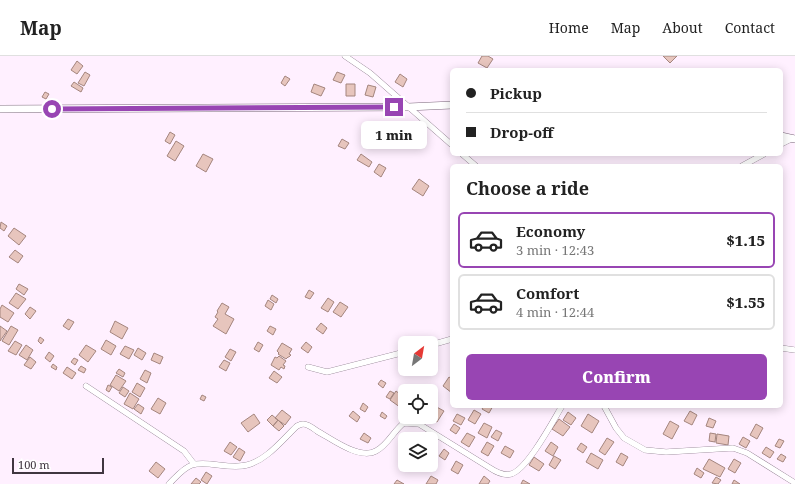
<!DOCTYPE html>
<meta charset="utf-8">
<style>
:root{--surface:#fff;--page:#f6f6f6;--text:#222;--muted:#767676;--line:#e0e0e0;--accent:#9845b3}
body{margin:0;font-family:"Noto Serif",serif;background:var(--page);color:var(--text);height:100vh;display:flex;flex-direction:column;font-size:15px;white-space:nowrap}
*{box-sizing:border-box;margin:0}
p{font-size:13px;color:var(--muted)}
.icon{flex:none;width:22px;height:22px;fill:none;stroke:currentColor;stroke-width:2;stroke-linecap:round;stroke-linejoin:round}
.map{position:relative;flex:1;overflow:hidden}
.drawer{position:absolute;left:450px;top:108px;width:333px;height:244px;display:flex;flex-direction:column;background:var(--surface);border-radius:6px;box-shadow:0 2px 10px #0003}
.drawer>*{flex:none}
.banner{position:absolute;left:450px;top:12px;width:333px;height:88px;border-radius:6px;box-shadow:0 2px 10px #0003;display:grid;align-content:center;height:88px;padding:0 16px;background:var(--surface)}
.needle{width:26px;rotate:31deg}
.tools{position:absolute;left:398px;top:280px;display:grid;gap:8px}
.tools a{display:grid;place-items:center;width:40px;height:40px;border-radius:6px;background:var(--surface);box-shadow:0 2px 10px #0003;font-size:20px}
.scale{position:absolute;left:12px;bottom:10px;width:92px;box-sizing:border-box;padding-left:4px;border:2px solid #403640;border-top:0;font-size:11px;line-height:14px;white-space:nowrap;color:#403640;-webkit-text-stroke:3px #fff;paint-order:stroke}
.end{position:absolute;width:18px;height:18px;margin:-9px;border:5px solid #9845b3;background:#fff;box-shadow:0 0 0 2px #fff}
.from{border-radius:50%}
.bubble{position:absolute;height:28px;border-radius:6px;background:var(--surface);box-shadow:0 2px 10px #0003;font-size:13px;font-weight:800;line-height:28px;text-align:center}
.banner b{display:flex;align-items:center;gap:14px;height:38px;font-size:15px}
.banner b+b{border-top:1px solid var(--line)}
.banner i{width:10px;height:10px;background:var(--text)}
ul{padding:0;list-style:none}
li{display:flex;align-items:center;gap:12px;height:56px;margin:0 8px 6px;padding:0 8px;border:2px solid var(--line);border-radius:6px}
li div{flex:1}
li b{display:block;font-size:15px}
li em{font-style:normal;font-weight:800}
li.current{border-color:var(--accent)}
li>.icon{width:36px;height:36px;stroke-width:1.5}
h2{padding:0 16px;font-size:18px;line-height:48px}
.action{display:flex;gap:8px;margin-top:auto;padding:8px 16px}
.action a{flex:1;height:46px;border-radius:6px;background:var(--accent);color:#fff;font-size:16px;font-weight:800;line-height:46px;text-align:center}
header{display:flex;align-items:center;gap:24px;box-sizing:border-box;height:56px;padding:0 20px;background:var(--surface);border-bottom:1px solid var(--line)}
header strong{font-size:19px}
nav{display:flex;gap:22px;margin-inline-start:auto;font-size:14px}
.map>svg:first-child{display:block}
</style>
<header>
<strong>Map</strong>
<nav><a>Home</a><a>Map</a><a>About</a><a>Contact</a></nav>
</header>
<div class="map">
<svg width="795" height="428" viewBox="0 0 795 428">
<rect width="100%" height="100%" fill="#fff0ff"/>
<path fill="#e7c5bd" stroke="#a4857e" d="M482 0H488L493 3 487 12 478 7Z
M663 0H677L670 7Z
M77 5 83 10 77 18 71 14Z
M85 16 90 19 84 30 78 27Z
M337 16 345 19 341 27 333 24Z
M400 18 407 23 403 31 395 26Z
M285 20 290 23 285 30 281 27Z
M74 26 83 32 81 36 71 30Z
M314 28 325 32 321 40 311 36Z
M346 28H355V40H346Z
M368 29 376 31 373 41 365 39Z
M45 36 49 38 46 43 42 41Z
M170 76 175 79 170 88 165 85Z
M342 83 349 87 345 93 338 90Z
M176 85 184 90 175 105 167 100Z
M203 98 213 103 206 116 196 110Z
M361 98 372 106 369 111 357 104Z
M379 108 386 112 381 121 374 116Z
M419 123 429 130 423 140 412 133Z
M1 166 7 170 4 175 0 172Z
M14 172 26 180 19 189 8 180Z
M15 194 23 200 18 207 9 201Z
M19 228 28 233 24 239 16 233Z
M309 234 314 237 310 243 305 241Z
M16 237 26 243 18 253 9 247Z
M272 239 278 243 276 247 270 243Z
M328 242 334 246 328 256 321 252Z
M268 244 274 248 271 254 265 250Z
M340 246 348 251 341 261 333 256Z
M222 247 229 251 225 258 234 263 226 278 213 270 218 263 215 261 218 256 217 255Z
M2 249 14 257 8 266 0 261V253Z
M30 251 36 255 30 263 25 258Z
M68 263 74 266 69 274 63 270Z
M115 265 128 272 122 283 110 276Z
M321 267 327 272 323 278 316 273Z
M0 270 7 275 0 285Z
M11 270 18 274 9 289 2 285Z
M270 270 276 273 273 279 267 275Z
M40 281 44 284 41 288 38 285Z
M106 284 116 290 111 299 101 293Z
M15 285 22 289 16 299 8 295Z
M258 286 263 289 259 296 254 293Z
M306 286 312 291 308 297 301 292Z
M282 287 292 293 289 298 291 299 289 301H288L286 303 278 298 279 297 277 295Z
M26 289 33 294 27 304 19 299Z
M86 289 96 295 88 306 79 299Z
M125 290 134 294 129 303 120 298Z
M138 292 146 297 142 304 134 299Z
M230 293 236 296 231 305 225 301Z
M49 296 54 300 50 306 45 302Z
M154 297 163 301 160 308 151 304Z
M279 300 286 305 283 309 285 310 284 313 281 311 279 314 271 309 275 301 277 302Z
M30 301 36 306 31 313 24 309Z
M74 302 78 304 75 309 71 306Z
M224 304 230 307 226 315 219 311Z
M53 308 57 311 56 314 51 311Z
M81 310 86 313 84 317 78 314Z
M67 311 76 317 72 323 63 317Z
M119 313 125 317 123 321 116 317Z
M145 314 151 317 147 327 140 323Z
M274 315 282 321 277 327 269 322Z
M116 319 126 325 119 335 110 329Z
M449 321 452 323V337L443 330Z
M381 324 386 327 383 332 378 328Z
M137 327 145 332 140 341 132 336Z
M108 329 112 331 109 336 106 334Z
M123 331 129 335 125 341 119 337Z
M390 335 394 337 390 343 386 341Z
M396 335 405 342V352L404 354 390 344Z
M130 337 139 343 133 353 124 348Z
M202 339 206 341 204 345 200 343Z
M158 342 166 347 160 358 151 353Z
M363 347 368 351 365 356 360 353Z
M138 348 144 352 141 358 134 353Z
M433 349 444 355 437 366 428 361H431V353Z
M484 350H493L489 357 482 353Z
M282 354 291 361 285 369 275 362Z
M474 354 481 358 475 368 468 364Z
M353 355 360 361 357 366 349 360Z
M690 355 697 359 692 369 684 365Z
M382 356 387 360 385 363 380 360Z
M568 356 576 362 571 369 563 364Z
M254 358 260 367 248 376 241 367Z
M457 358 465 362 461 369 453 365Z
M588 358 599 365 592 377 581 370Z
M272 359 278 364 273 370 267 364Z
M709 362 716 365 713 372 706 370Z
M559 363 570 371 563 380 552 373Z
M278 364 284 370 279 375 273 370Z
M670 365 679 370 672 383 663 378Z
M484 367 492 371 487 382 478 377Z
M454 368 460 372 456 378 450 374Z
M756 368 763 372 757 383 750 379Z
M496 374 502 377 498 385 491 381Z
M364 377 371 382 368 387 360 383Z
M467 377 475 381 469 391 461 386Z
M710 377 716 378 715 386 709 385Z
M717 378 729 380 728 389 716 387Z
M743 381 750 385 746 392 739 388Z
M607 382 614 386 605 399 599 395Z
M779 383 784 385 780 392 775 390Z
M230 386 237 391 231 399 224 395Z
M487 386 494 390 488 400 481 396Z
M551 386 558 391 553 400 545 395Z
M581 387 587 391 583 397 577 393Z
M505 390 514 395 510 402 501 397Z
M766 391 774 396 770 402 762 397Z
M239 392 245 396 240 405 233 401Z
M444 393 449 397 445 404 439 400Z
M591 397 603 404 598 413 586 406Z
M621 397 628 401 623 410 616 406Z
M781 398 786 401 783 406 777 403Z
M554 400 561 404 555 413 549 409Z
M534 401 544 408 539 415 529 409Z
M709 403 725 412 720 421 703 413Z
M734 403 741 407 735 417 728 413Z
M456 405 463 409 458 418 451 414Z
M156 406 165 413 158 422 149 415Z
M697 412 704 417 701 422 694 418Z
M206 416 212 420 207 428 201 424Z
M431 420 438 424 436 428H426Z
M484 420 490 425 488 428H479Z
M716 421 721 424 718 428 712 427Z
M196 422 201 426 199 428H191Z
M397 424 404 428H394Z
M523 424 530 428H521Z
M734 424 740 428H732Z"/>
<g fill="none" stroke-linecap="round" stroke-linejoin="round">
<g stroke="#7c687c" stroke-width="6">
<path id="street" d="M345 0 370 17 452 89
M781 88 793 82
M462 98 476 110
M742 110 764 98
M431 289 452 283
M781 292 795 294
M308 311 327 316 405 296
M86 330 184 395 194 408
M604 350 616 372 624 382 645 394 666 396 733 392 747 397 795 427
M169 428C176 421 183 412 192 409 207 404 230 414 247 409 267 404 282 384 297 370 299 369 301 368 303 368 308 368 313 372 317 375 332 383 359 404 376 395 388 389 394 374 404 367L419 368 490 412C496 416 503 420 511 418 527 414 553 365 562 350"/>
</g>
<g stroke="#7c687c" stroke-width="8">
<path id="secondary" d="M0 53 408 51 452 49
M781 80 795 83"/>
</g>
<use href="#street" stroke="#fff" stroke-width="5.5"/>
<use href="#secondary" stroke="#fff" stroke-width="7"/>
</g>
<g fill="none" stroke-linecap="round" stroke-linejoin="round">
<path stroke="#9845b3" stroke-width="5" d="M52 53 394 51"/>
</g>
</svg>
<div class="tools">
<a><svg class="needle" viewBox="-14 -14 28 28"><path d="M0-13l5 13h-10z" fill="#e53935"/><path d="M0 13l5-13h-10z" fill="#767676"/></svg></a>
<a><svg class="icon" aria-label="locate" viewBox="0 0 24 24"><circle cx="12" cy="12" r="6"/><path d="M12 2v4M12 18v4M2 12h4M18 12h4"/></svg></a>
<a><svg class="icon" aria-label="layers" viewBox="0 0 24 24"><path d="M12 4l9 5-9 5-9-5zM3 14l9 5 9-5"/></svg></a>
</div>
<div class="scale">100 m</div>
<i class="end from" style="left:52px;top:53px"></i>
<i class="end" style="left:394px;top:51px"></i>
<div class="bubble" style="left:361px;top:65px;width:66px">1 min</div>
<div class="banner">
<b><i class="from"></i>Pickup</b>
<b><i></i>Drop-off</b>
</div>
<section class="drawer">
<h2>Choose a ride</h2>
<ul>
<li class="current"><svg class="icon" aria-label="car" viewBox="0 0 24 24"><path d="M5 17H2v-5l4-1 3-4h7l3 4 3 1v5h-3M9 17h6M6 11h13"/><circle cx="7" cy="17" r="2"/><circle cx="17" cy="17" r="2"/></svg><div><b>Economy</b><p>3 min · 12:43</p></div><em>$1.15</em></li>
<li><svg class="icon" aria-label="car" viewBox="0 0 24 24"><path d="M5 17H2v-5l4-1 3-4h7l3 4 3 1v5h-3M9 17h6M6 11h13"/><circle cx="7" cy="17" r="2"/><circle cx="17" cy="17" r="2"/></svg><div><b>Comfort</b><p>4 min · 12:44</p></div><em>$1.55</em></li>
</ul>
<div class="action"><a>Confirm</a></div>
</section>
</div>
